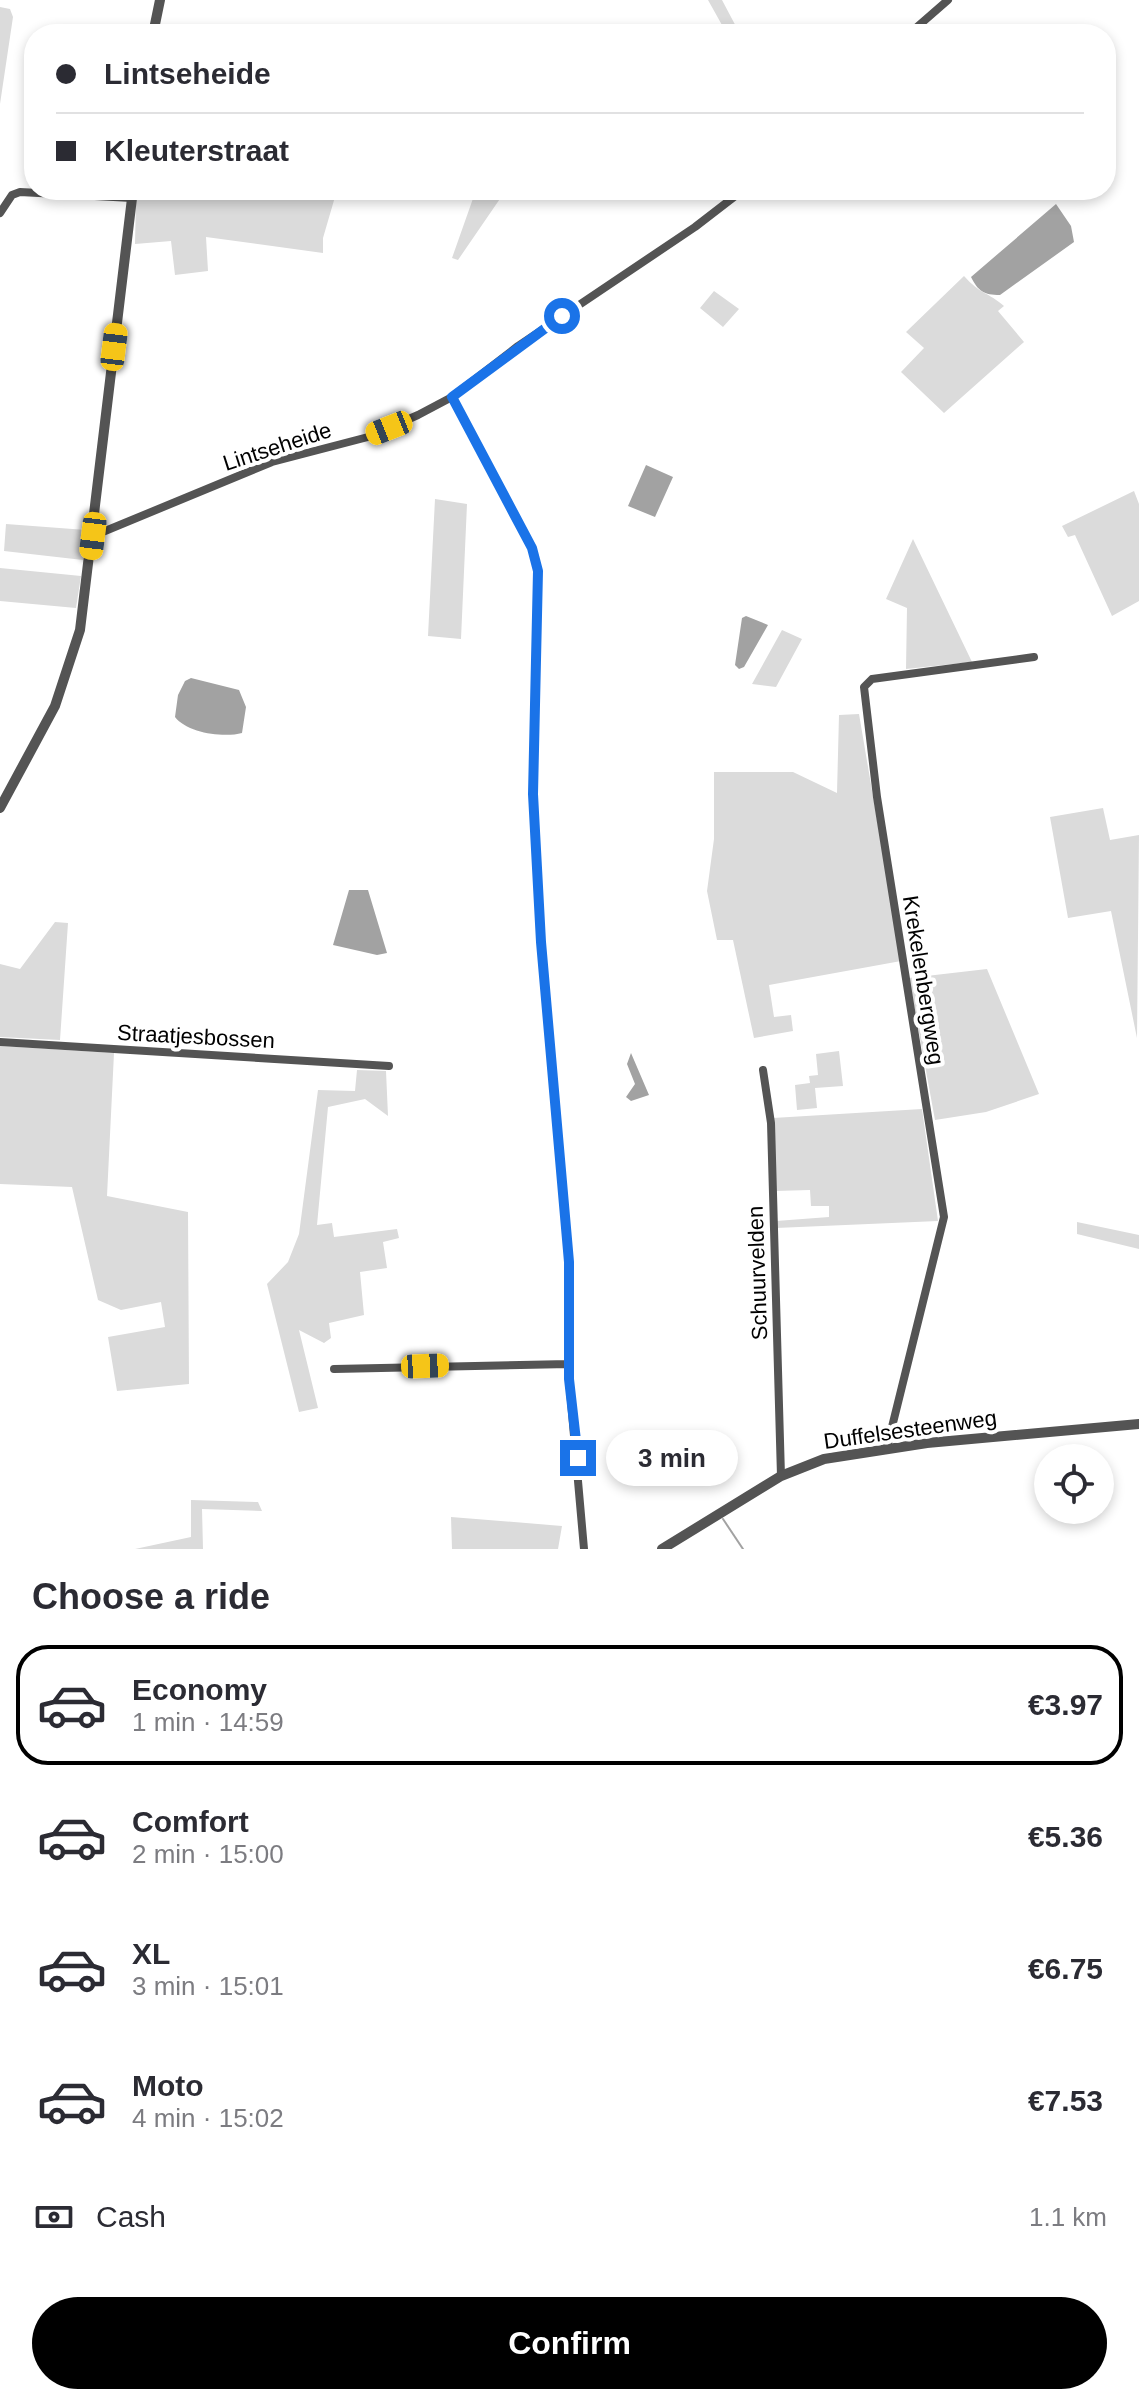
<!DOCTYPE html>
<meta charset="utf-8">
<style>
:root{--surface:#fff;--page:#f2f2f3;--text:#2b2b33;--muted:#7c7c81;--line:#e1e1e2;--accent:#000}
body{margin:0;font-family:Arial,sans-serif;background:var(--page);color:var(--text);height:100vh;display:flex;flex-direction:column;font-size:30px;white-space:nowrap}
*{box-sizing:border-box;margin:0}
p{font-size:26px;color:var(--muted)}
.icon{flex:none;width:44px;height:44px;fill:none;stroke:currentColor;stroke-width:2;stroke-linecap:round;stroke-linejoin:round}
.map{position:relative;height:1549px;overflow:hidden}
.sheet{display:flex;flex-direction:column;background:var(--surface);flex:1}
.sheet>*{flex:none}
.top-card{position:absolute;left:24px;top:24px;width:1092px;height:176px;border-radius:32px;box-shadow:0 4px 12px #0003;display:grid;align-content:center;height:176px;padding:0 32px;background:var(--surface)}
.controls{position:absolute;left:1034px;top:1444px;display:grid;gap:16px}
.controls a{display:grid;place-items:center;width:80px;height:80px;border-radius:50%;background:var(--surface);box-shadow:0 4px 12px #0003;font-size:40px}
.end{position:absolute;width:36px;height:36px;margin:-18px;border:10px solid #1a73e8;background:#fff;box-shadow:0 0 0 4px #fff}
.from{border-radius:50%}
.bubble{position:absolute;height:56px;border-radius:28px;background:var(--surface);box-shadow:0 4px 12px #0003;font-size:26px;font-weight:800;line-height:56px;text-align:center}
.car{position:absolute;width:24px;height:48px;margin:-24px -12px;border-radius:10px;box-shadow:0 0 6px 2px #0007;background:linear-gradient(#f5c518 24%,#345 0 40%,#f5c518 0 76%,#345 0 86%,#f5c518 0)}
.top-card b{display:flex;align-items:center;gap:28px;height:76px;font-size:30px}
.top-card b+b{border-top:2px solid var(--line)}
.top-card i{width:20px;height:20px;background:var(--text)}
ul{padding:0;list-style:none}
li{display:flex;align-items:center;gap:24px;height:120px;margin:0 16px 12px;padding:0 16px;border:4px solid transparent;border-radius:32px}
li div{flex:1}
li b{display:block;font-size:30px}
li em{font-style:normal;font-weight:800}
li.current{border-color:var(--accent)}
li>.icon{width:72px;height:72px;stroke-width:1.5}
h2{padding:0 32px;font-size:36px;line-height:96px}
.pay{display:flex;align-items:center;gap:20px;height:88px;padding:0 32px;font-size:30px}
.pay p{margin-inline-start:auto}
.cta{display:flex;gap:16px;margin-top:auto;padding:16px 32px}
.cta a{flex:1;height:92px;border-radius:48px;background:var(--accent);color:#fff;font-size:32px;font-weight:800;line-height:92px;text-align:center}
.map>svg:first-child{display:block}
</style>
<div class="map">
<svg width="1139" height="1549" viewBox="0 0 1139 1549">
<rect width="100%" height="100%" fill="#fff"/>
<path fill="#dbdbdb" d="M708 0H722L740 34H727Z
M0 7 10 9 13 17 0 104Z
M187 190H337L323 238V253L206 237 208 271 175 275 171 241 135 244 136 199 185 200Z
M476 190H506L458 260 452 258Z
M964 276C981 295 988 292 1004 306L998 311 1024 342 944 413 901 372 924 348 906 332Z
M714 291 739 309 723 327 700 308Z
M1134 491 1139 504V601L1112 616 1075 535 1068 537 1062 526Z
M435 499 467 504 461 639 428 636Z
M6 524 86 530 83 560 4 551Z
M913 539 972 662 906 669 907 608 886 599Z
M0 568 81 576 76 608 0 601Z
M782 630 802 639 776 687 752 684Z
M859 714 901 961 769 985 774 1017 791 1015 793 1031 754 1038 733 940H717L707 891 714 839V772H793L837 793 839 715Z
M1103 808 1110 840 1139 835 1137 1038 1111 911 1068 918 1050 817Z
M55 922 68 923 60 1040 0 1037V964L20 969Z
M987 969 1039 1094 986 1112 935 1120 909 978Z
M0 1046 114 1053 107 1196 188 1212 189 1384 117 1391 108 1337 165 1327 161 1302 121 1310 98 1300 72 1187 0 1184Z
M839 1051 843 1086 815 1088 817 1108 797 1110 795 1085 810 1083 809 1076 818 1075 816 1054Z
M357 1070 386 1071 388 1116 365 1099 328 1107 317 1225 332 1223 334 1237 397 1229 399 1238 383 1242 387 1268 360 1272 364 1315 329 1323 331 1338 324 1343 299 1330 318 1408 299 1412 267 1284 288 1262 299 1234 318 1090 355 1091Z
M922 1109 938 1221 776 1228V1221L829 1217V1206H811L810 1190 775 1191 773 1118Z
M1077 1222 1139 1235V1249L1077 1234Z
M191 1500 258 1502 262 1511 202 1509 203 1549H135L191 1537Z
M451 1517 562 1526 558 1549H452Z"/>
<path fill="#a2a2a2" d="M1056 204 1071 226 1074 242 1000 295C984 295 978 291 971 277Z
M646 465 673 477 655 517 628 506Z
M746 616 768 625 744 667 739 669 735 665 742 618Z
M191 678 239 690 246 707 242 733C224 738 187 733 175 717L178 695 185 681Z
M349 890H368L387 953 377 955 333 945Z
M631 1053 649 1095 631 1101 626 1097 635 1084 627 1064Z"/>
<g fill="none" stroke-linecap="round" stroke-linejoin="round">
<path stroke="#a2a2a2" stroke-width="2" d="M723 1519 743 1549"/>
<path stroke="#545454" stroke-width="8" d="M909 34 948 0
M0 213 12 195 20 192 132 198
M452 397 532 548 538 571 533 794 541 942 569 1262V1379L584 1549
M93 536 272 462 368 437 418 415 452 397 518 346 695 227 743 190
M0 1042 389 1066
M763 1070 771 1123 781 1476
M334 1369 569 1364
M887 1447 944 1217 877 797 864 687 872 679 1034 657"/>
<path stroke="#545454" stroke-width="10" d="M153 34 160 0
M0 808 55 706 80 630 133 190
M662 1549 781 1476 824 1459 927 1443 1139 1424"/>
</g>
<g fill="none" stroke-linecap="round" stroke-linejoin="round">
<path stroke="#1a73e8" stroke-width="10" d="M562 316 452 397 532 548 538 571 533 794 541 942 569 1262V1379L578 1458"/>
</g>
<g text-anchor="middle" stroke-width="8" stroke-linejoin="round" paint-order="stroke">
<g font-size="22" fill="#000" stroke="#fff">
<text transform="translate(277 446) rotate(-18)" y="8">Lintseheide</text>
<text transform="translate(924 980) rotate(81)" y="8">Krekelenbergweg</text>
<text transform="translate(196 1036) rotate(3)" y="8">Straatjesbossen</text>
<text transform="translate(757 1273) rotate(-92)" y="8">Schuurvelden</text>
<text transform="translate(910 1429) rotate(-8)" y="8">Duffelsesteenweg</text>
</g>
</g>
</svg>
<div class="controls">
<a><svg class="icon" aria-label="locate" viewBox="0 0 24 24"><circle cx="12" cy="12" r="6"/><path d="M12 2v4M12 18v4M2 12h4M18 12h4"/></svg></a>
</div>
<i class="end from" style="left:562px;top:316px"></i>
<i class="end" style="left:578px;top:1458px"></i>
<div class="bubble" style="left:606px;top:1430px;width:132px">3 min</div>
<i class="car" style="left:114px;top:347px;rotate:7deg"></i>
<i class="car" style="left:389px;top:428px;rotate:248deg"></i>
<i class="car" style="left:93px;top:536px;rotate:187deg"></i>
<i class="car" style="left:425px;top:1366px;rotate:88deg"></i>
<div class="top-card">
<b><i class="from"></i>Lintseheide</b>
<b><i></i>Kleuterstraat</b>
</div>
</div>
<section class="sheet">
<h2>Choose a ride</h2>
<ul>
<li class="current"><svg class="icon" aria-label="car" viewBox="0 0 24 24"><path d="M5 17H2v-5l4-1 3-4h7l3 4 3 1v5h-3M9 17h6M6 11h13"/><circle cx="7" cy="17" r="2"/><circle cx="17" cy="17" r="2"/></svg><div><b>Economy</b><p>1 min · 14:59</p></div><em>€3.97</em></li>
<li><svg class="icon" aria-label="car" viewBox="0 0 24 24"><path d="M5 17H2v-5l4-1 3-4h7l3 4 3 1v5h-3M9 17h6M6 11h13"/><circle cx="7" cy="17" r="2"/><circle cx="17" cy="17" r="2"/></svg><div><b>Comfort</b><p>2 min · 15:00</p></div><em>€5.36</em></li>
<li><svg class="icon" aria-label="car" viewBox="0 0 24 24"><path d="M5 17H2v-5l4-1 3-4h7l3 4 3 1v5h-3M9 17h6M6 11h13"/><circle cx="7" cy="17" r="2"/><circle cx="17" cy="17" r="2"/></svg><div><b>XL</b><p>3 min · 15:01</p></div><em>€6.75</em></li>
<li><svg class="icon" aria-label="car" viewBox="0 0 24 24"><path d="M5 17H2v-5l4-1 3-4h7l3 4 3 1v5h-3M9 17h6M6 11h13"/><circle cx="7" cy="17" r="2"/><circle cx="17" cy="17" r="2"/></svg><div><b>Moto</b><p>4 min · 15:02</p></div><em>€7.53</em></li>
</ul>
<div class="pay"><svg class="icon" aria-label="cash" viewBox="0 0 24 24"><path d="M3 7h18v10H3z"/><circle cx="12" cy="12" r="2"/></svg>Cash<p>1.1 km</p></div>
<div class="cta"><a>Confirm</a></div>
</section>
